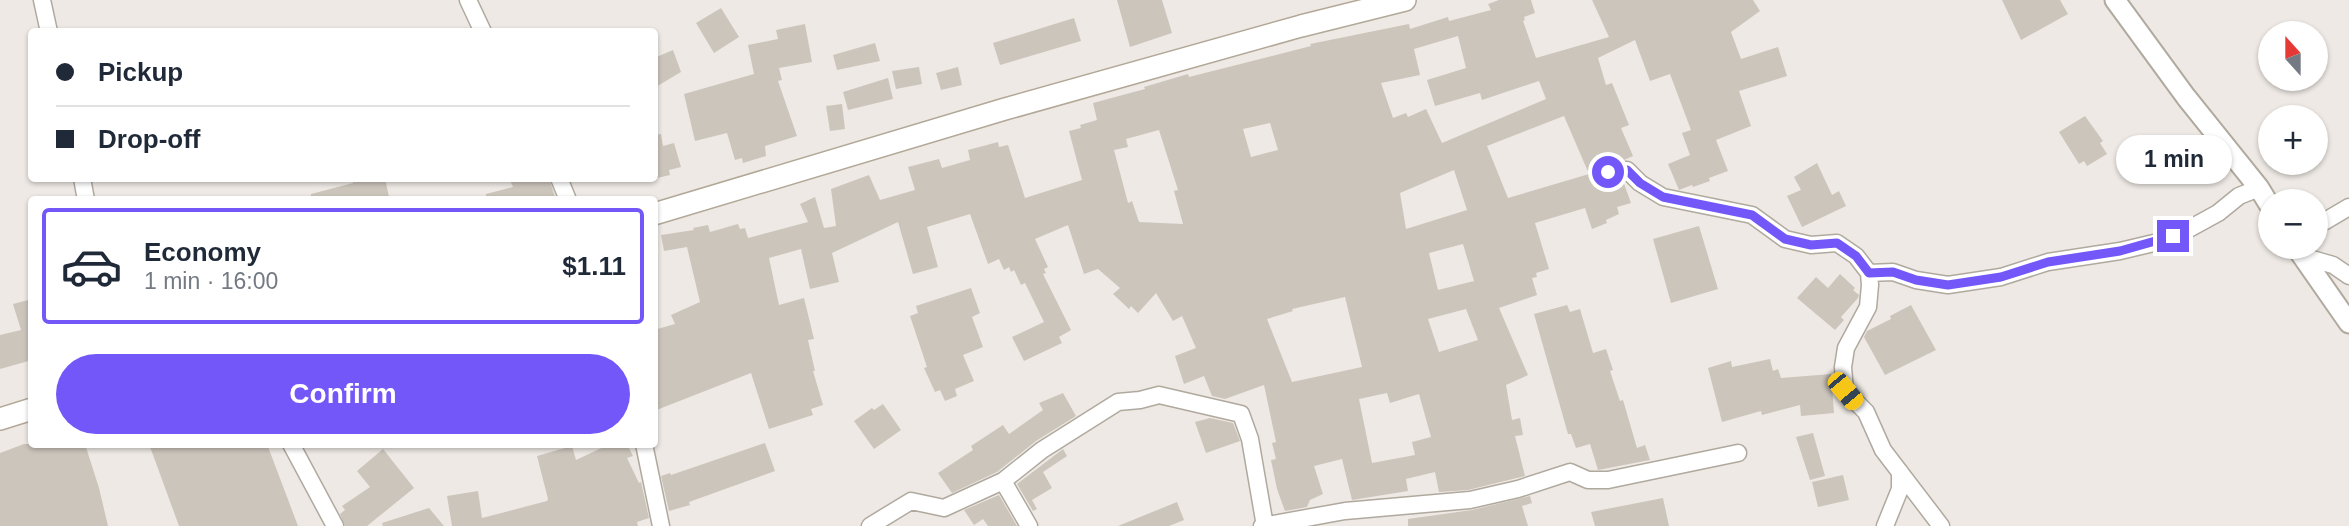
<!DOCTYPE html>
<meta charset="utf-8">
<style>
:root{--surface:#fff;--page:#f2f2f3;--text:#1f2937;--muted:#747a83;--line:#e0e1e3;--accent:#7357f9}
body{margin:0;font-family:Arial,sans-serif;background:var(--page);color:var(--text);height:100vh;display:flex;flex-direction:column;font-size:26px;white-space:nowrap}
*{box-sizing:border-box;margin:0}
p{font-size:23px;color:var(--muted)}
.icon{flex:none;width:38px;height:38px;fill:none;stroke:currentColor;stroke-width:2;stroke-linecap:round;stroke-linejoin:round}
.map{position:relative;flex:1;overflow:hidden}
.side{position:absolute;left:28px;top:196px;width:630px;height:252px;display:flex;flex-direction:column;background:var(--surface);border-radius:7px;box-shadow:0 2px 5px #0004}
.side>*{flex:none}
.top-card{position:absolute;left:28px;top:28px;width:630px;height:154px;border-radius:7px;box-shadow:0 2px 5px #0004;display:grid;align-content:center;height:154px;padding:0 28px;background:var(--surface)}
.needle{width:46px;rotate:339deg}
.buttons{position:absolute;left:2258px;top:21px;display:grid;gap:14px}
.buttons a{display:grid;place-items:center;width:70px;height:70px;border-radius:50%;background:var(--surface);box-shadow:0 2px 5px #0004;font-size:35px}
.end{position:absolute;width:32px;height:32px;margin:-16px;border:9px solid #7357f9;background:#fff;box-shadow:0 0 0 4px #fff}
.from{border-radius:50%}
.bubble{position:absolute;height:49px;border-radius:24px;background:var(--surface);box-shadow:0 2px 5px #0004;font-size:23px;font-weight:700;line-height:49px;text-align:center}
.car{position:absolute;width:21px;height:42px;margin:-21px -10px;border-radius:9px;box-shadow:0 0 5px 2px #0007;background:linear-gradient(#f5c518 24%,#345 0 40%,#f5c518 0 76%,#345 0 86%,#f5c518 0)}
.top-card b{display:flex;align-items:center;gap:24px;height:66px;font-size:26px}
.top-card b+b{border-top:2px solid var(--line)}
.top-card i{width:18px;height:18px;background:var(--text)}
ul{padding:12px 0 0;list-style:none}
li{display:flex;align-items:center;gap:21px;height:116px;margin:0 14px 10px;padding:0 14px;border:4px solid var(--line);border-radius:7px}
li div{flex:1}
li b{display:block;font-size:26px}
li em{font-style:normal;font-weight:700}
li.on{border-color:var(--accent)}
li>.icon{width:63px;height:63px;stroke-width:1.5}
.action{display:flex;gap:14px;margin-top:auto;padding:14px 28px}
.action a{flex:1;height:80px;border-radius:42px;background:var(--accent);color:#fff;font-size:28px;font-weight:700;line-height:80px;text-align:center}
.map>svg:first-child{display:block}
</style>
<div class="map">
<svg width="2349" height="526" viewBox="0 0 2349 526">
<rect width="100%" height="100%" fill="#eee9e4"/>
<path fill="#ccc5bc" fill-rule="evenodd" d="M1117 0H1162L1172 33 1130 47Z
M1499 0H1531L1535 13 1524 17 1525 20 1523 21 1536 58 1609 37 1592 0H1753L1760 11 1731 32 1741 59 1778 47 1787 76 1739 91 1751 126 1716 140 1728 171 1709 178 1710 181 1693 187 1692 185 1679 190 1668 164 1690 155 1682 133 1691 130 1670 74 1650 81 1635 40 1598 58 1606 85 1612 83 1629 125 1621 128 1633 156 1624 160 1603 162 1598 172 1604 181H1623L1631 203 1617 207 1619 214 1606 220 1607 223 1592 229 1585 208 1535 223 1549 269 1536 273 1537 277 1532 278 1537 295 1499 308 1528 375 1506 385 1512 420 1520 418 1523 435 1515 436 1525 476 1468 490 1439 492 1435 472 1406 479 1408 491 1352 500 1342 459 1314 466 1323 494 1310 500 1307 507 1285 511 1277 489 1271 460 1276 459 1272 443 1276 442 1264 385 1225 399 1212 396 1204 376 1184 384 1175 356 1196 348 1182 316 1173 321 1156 293 1138 313 1131 306 1129 309 1113 294 1120 288 1098 269 1084 274 1068 225 1035 239 1048 267 1044 269 1046 273 1043 274 1071 330 1059 337 1062 343 1024 361 1012 337 1044 322 1025 283 1021 285 1014 270 1011 272 1009 267 1004 270 999 259 988 264 970 214 927 227 938 267 913 274 898 222 832 253 839 282 810 289 801 249 769 258 779 305 804 298 814 339 808 340 815 371H813L823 405 811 409 813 415 769 429 751 373 654 411V330L675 324 671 315 700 302 687 247 664 251 661 235 694 230 693 228 708 225 710 232 738 224 740 229 745 228 748 238 808 222 800 204 815 197 824 228 836 226 831 189 869 175 880 200 915 190 908 167 939 159 942 168 970 160 968 150 998 142 999 147 1008 145 1025 198 1082 180 1069 131 1081 128 1080 125 1097 120 1093 103 1145 89 1144 87 1188 74 1189 77 1311 46 1310 44 1409 24 1410 29 1448 17 1449 21 1491 10 1488 4ZM1458 36 1466 68 1427 80 1435 106 1480 93 1482 100 1539 81 1546 99 1442 143 1426 109 1408 117 1406 113 1393 118 1381 83 1420 75 1414 49ZM1564 116 1589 174 1508 198 1487 146ZM1270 123 1278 150 1251 157 1243 129ZM1159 130 1178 190 1174 191 1183 224 1139 222 1132 201 1128 203 1114 150 1128 147 1126 139ZM1454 170 1467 210 1406 229 1400 193ZM1463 244 1474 281 1438 290 1429 253ZM1345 297 1362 367 1292 382 1267 319 1293 311 1292 309ZM1466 309 1478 340 1439 352 1428 319ZM1387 393 1390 403 1419 394 1431 437 1412 442 1415 455 1372 463 1359 399Z
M2002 0H2060L2068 14 2021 40Z
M721 8 739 37 714 53 696 23Z
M1074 18 1081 41 1000 65 993 43Z
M805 24 812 62 779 68 782 80 778 81 797 136 765 146 766 156 743 163 742 158 735 160 727 133 695 141 684 94 754 74 748 45 778 39 776 30Z
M875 43 880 61 837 70 833 55Z
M673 50 681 72 654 88V58Z
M919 67 922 84 896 89 892 71Z
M958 67 962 85 941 90 936 73Z
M888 78 893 99 848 110 843 92Z
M842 104 845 129 830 131 826 106Z
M2085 116 2103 141 2100 143 2107 154 2087 166 2084 161 2079 164 2059 132Z
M661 134 663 146 674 143 681 167 669 170 670 175 657 178 654 174V135Z
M1817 163 1832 195 1839 191 1846 206 1802 227 1787 196 1801 190 1794 177Z
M352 178H385L389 197 388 200H311V194L353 183Z
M509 178H549L556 200H486V194L513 187Z
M1699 226 1718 289 1671 303 1653 239Z
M1840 274 1855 288 1853 290 1859 295 1858 298 1841 317 1844 320 1835 330 1797 298 1816 277 1828 288Z
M971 288 980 313 972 317 983 347 963 355 974 381 955 389 957 396 945 401 940 390 935 392 924 368 927 367 910 316 918 313 916 306Z
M32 299V360L0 369V335L21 330 13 304Z
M1567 305 1570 312 1580 309 1593 353 1606 349 1613 370 1610 371 1620 401 1623 400 1637 448 1645 445 1650 460 1598 470 1590 444 1576 448 1571 434H1568L1534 314Z
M1911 305 1936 350 1885 375 1864 337 1867 331 1891 319 1890 316Z
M1770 359 1773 371 1778 369 1781 378 1831 374 1834 413 1801 416 1800 405 1762 415 1761 411 1722 422 1708 368 1731 361 1732 367Z
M1063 393 1076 416 1036 441 997 472 952 493 938 473 973 450 971 446 1003 425 1009 434 1043 410 1039 403Z
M883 404 901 430 874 449 854 421 872 408 874 410Z
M1210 418 1233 423 1240 441 1206 453 1195 422Z
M1813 433 1825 476 1810 480 1796 437Z
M765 443 775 471 689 502 690 505 669 511 661 476 670 473 671 475Z
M24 444H85L99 488 108 526H0V453Z
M149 444H267L298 526H179Z
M610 444H627L633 456 627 458 639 483 641 482 649 518 637 522 638 526H452L447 496 478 491 482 518 547 501 548 499 537 456 572 446 576 460Z
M383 449 414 488 367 526H345L340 514 345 510 342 506 370 487 357 471Z
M1063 449 1067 456 1043 472 1052 488 1032 500 1037 509 1033 511 1017 484Z
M1843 475 1849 500 1818 507 1812 482Z
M999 495 1017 526H988L983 519 974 525 964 510Z
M1530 496 1532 503 1522 506 1528 526H1408V519L1472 510Z
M1663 498 1669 526H1595L1591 512Z
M1177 502 1184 520 1169 526H1118Z
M429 508 444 526H383L382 523Z"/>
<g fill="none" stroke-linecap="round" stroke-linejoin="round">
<g stroke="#b0a99e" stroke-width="19">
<path id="minor" d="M42 0 49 32
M468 0 483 32
M1608 171 1627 170 1640 183 1663 197 1752 215 1785 239 1811 245 1837 243 1856 256 1869 273 1870 285 1868 307 1846 348 1843 367 1845 391 1866 412 1883 450 1941 526
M82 178 86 200
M559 178 568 200
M2315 227 2349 207
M2302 256 2333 265 2349 276
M1869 273 1893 272 1916 280 1948 285 2001 277 2048 262 2120 251 2158 242 2187 230 2218 213 2239 196 2259 188
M291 444 335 526
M644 444 661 526
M1003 481 1029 526
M870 526 911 501 944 508 1003 481 1042 450 1118 402 1140 400 1159 395 1241 414 1250 439 1265 526
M1262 526 1345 511 1470 500 1518 489 1570 472 1588 480H1608L1738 453
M1885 526 1900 489V472"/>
</g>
<g stroke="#b0a99e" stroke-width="23">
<path id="tertiary" d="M2115 0 2186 97 2259 188 2270 206
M2296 247 2349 323"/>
</g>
<g stroke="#b3a898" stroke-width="24">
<path id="secondary" d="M654 214 1005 109 1301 26 1405 0
M0 419 32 409"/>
</g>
<use href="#minor" stroke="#fff" stroke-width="16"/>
<use href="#tertiary" stroke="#fff" stroke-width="19"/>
<use href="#secondary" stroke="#fff" stroke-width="21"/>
</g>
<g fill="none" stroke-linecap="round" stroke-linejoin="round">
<path stroke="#7357f9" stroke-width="9" d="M1608 172 1627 170 1640 183 1663 197 1752 215 1785 239 1811 245 1837 243 1856 256 1869 273 1893 272 1916 280 1948 285 2001 277 2048 262 2120 251 2173 236"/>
</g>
</svg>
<div class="buttons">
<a><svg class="needle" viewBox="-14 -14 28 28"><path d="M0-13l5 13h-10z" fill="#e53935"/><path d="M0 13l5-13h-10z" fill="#747a83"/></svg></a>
<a>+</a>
<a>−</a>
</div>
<i class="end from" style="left:1608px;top:172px"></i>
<i class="end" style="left:2173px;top:236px"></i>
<div class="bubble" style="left:2116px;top:135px;width:116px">1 min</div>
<i class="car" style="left:1845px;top:391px;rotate:140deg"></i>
<div class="top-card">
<b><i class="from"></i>Pickup</b>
<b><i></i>Drop-off</b>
</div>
<section class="side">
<ul>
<li class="on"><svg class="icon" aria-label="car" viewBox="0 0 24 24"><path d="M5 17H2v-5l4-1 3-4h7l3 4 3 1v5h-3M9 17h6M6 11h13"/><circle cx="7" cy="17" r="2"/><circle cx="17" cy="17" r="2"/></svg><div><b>Economy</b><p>1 min · 16:00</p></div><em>$1.11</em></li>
</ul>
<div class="action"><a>Confirm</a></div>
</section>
</div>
